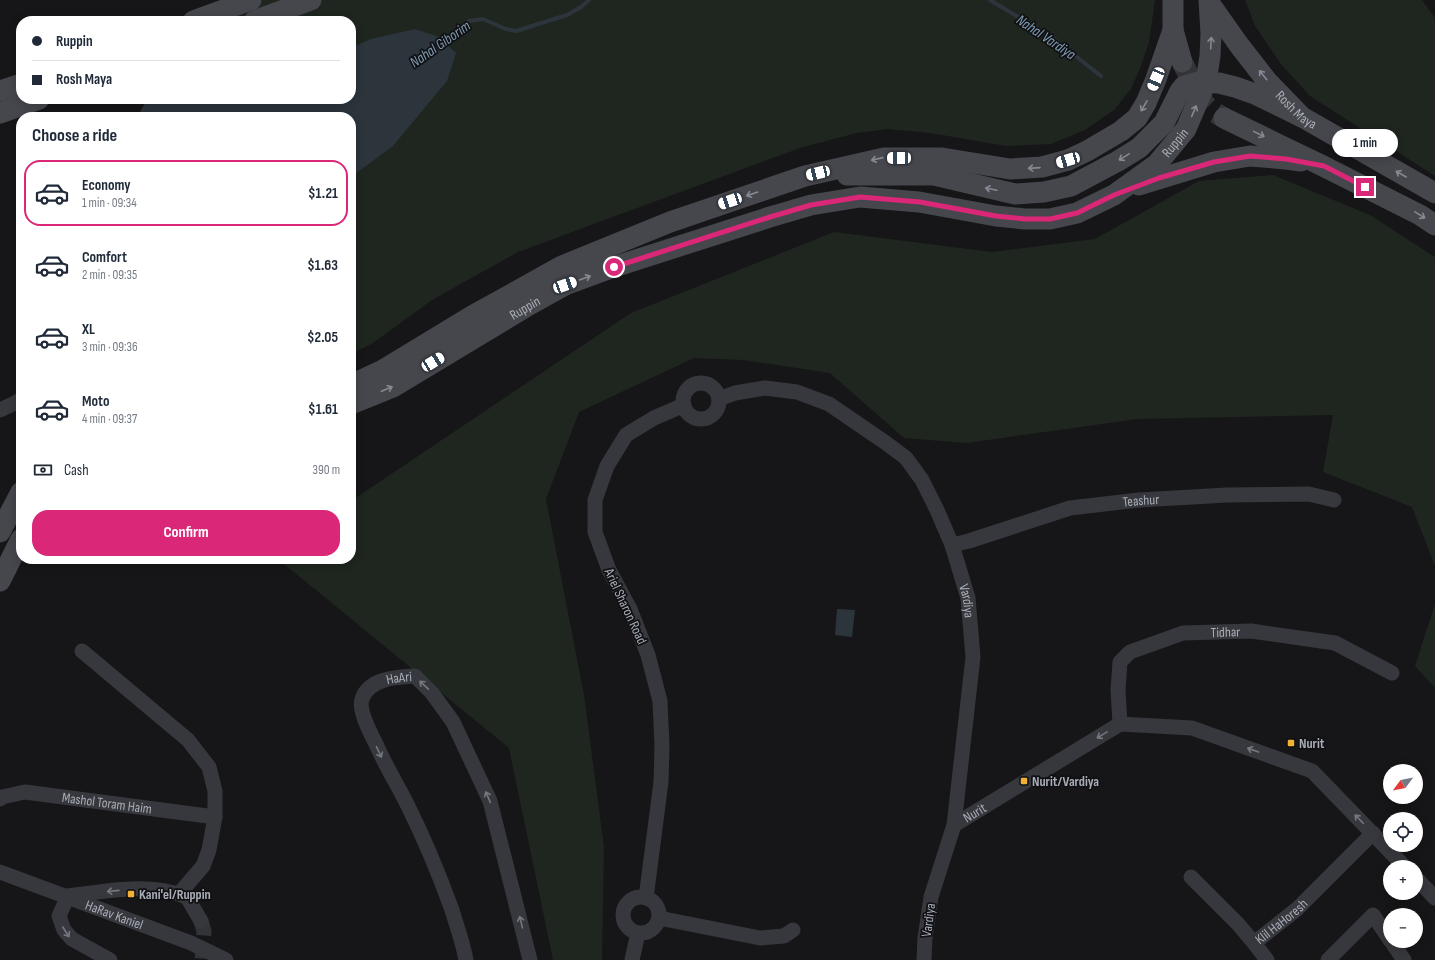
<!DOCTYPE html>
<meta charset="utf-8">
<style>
:root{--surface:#fff;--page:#f6f6f7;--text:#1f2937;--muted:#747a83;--line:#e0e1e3;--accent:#db2777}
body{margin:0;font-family:"Sofia Sans Condensed",sans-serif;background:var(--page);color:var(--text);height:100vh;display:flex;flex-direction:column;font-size:15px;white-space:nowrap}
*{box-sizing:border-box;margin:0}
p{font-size:13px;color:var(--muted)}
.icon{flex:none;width:22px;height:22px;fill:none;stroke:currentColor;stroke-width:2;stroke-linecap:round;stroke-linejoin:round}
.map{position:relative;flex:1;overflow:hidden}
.details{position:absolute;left:16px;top:112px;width:340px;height:452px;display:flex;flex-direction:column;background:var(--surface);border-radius:16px;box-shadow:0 2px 10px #0003}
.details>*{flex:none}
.top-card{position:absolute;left:16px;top:16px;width:340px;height:88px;border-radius:16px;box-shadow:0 2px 10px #0003;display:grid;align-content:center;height:88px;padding:0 16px;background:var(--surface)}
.needle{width:26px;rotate:238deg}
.controls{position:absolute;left:1383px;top:764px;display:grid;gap:8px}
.controls a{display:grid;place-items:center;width:40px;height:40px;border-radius:50%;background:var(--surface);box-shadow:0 2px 10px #0003;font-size:20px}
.end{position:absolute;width:18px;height:18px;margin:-9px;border:5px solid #db2777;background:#fff;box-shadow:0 0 0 2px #fff}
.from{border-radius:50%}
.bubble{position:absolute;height:28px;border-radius:14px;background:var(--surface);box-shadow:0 2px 10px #0003;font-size:13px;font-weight:700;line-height:28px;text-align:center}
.car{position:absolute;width:12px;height:24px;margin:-12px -6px;border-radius:5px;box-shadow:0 0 3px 1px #0007;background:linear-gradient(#fff 24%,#345 0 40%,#fff 0 76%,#345 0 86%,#fff 0)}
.top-card b{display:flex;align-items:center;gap:14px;height:38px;font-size:15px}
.top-card b+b{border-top:1px solid var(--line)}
.top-card i{width:10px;height:10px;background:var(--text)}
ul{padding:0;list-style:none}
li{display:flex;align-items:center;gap:12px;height:66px;margin:0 8px 6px;padding:0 8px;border:2px solid transparent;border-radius:16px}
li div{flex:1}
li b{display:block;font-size:15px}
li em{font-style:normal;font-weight:700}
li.on{border-color:var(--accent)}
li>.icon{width:36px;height:36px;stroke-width:1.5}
h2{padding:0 16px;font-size:18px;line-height:48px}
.pay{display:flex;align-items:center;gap:10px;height:44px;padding:0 16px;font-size:15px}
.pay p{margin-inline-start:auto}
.primary-button{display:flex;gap:8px;margin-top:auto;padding:8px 16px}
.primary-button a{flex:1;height:46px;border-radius:16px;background:var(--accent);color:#fff;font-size:16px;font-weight:700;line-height:46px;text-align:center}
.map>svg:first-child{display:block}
</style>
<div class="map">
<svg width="1435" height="960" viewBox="0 0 1435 960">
<rect width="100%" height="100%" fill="#161618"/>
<path fill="#1e261f" d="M233 0H1155L1149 42 1141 66 1131 89 1114 110 1085 130 1051 144 1006 146 930 133 888 129 857 133 803 147 518 252 432 300 373 343 351 354V117H187L351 99V21H240Z
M1245 0H1422L1435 18V176L1310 96 1281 64 1255 26Z
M1273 175 1370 215 1435 257V566L1412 507 1323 472 1333 415 1137 419 967 443 904 438 830 373 743 360 694 358 579 412 546 499 584 695 604 847 602 960H553L509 748 278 559H351V501L631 313 834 232 992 252 1095 239 1199 181Z
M1435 604V688L1415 666Z"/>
<path fill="#2c353c" d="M415 29 439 37 456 53 447 81 393 146 351 177V117H137L145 103 157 99H351V48L371 39Z
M837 609 855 610 852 637 835 635Z"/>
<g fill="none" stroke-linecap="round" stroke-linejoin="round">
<path stroke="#2c353c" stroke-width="4" d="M990 0 1053 38 1101 76
M439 43 469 21 483 19 506 29 516 31 567 15 581 7 589 0"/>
<path stroke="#333438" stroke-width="15" stroke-dasharray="15 8" stroke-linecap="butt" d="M201 921 204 931 202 960"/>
<path stroke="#333438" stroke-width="21" stroke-dasharray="21 10" stroke-linecap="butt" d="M1182 62 1203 102 1211 110 1224 118"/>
<g stroke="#37383d" stroke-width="15">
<circle cx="701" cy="401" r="18"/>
<path id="s1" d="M719 399 735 393 765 388 797 392 829 404 886 443 906 458 922 480 937 510 952 545 968 598 973 657 954 825 931 897 925 938 924 960"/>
<path d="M0 410 15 403 21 399"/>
<path id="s2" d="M952 545 969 541 1070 508 1139 500 1227 495 1309 494 1334 500"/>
<path d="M82 651 188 740 209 767 215 791V817L209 850 203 866 179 894"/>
<path id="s3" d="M1120 724 1118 690 1120 662 1130 652 1183 633 1251 631 1335 643 1392 673"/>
<path id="s4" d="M0 799 2 797 25 792 215 817"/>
<path id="s5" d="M954 825 1120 724 1192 728 1312 771 1405 867"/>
<path id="s6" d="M0 872 191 943 226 960"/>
<path id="s7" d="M1191 877 1238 924 1254 943 1297 909 1373 833"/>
<path d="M1416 878 1435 898"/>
<circle cx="641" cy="915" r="18"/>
<path d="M646 898 661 782 662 746 660 701 648 655 630 609 609 570 595 532V500L607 466 626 435 654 418 684 405"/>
<path d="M659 918 760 938 784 936 793 930"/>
<path d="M1391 941 1404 960"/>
<path d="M1254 943 1267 960"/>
<path d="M110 960 72 939 64 930 59 916 68 896C108 891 149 882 187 897L201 921"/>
<path id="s8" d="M466 960C463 943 457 927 452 910 439 874 424 838 407 804 397 784 385 765 376 744 371 734 358 710 362 699 369 678 397 677 415 676L432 693 453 722 490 801 530 960"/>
<path d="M632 960 638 933"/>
<path d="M1328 960 1373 915 1390 940"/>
</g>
<g stroke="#45474d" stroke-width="21">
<path id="s9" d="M1210 4 1239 45 1267 81 1302 117 1435 193"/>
<path d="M193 21 251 0"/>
<path d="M254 21 311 0"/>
<path d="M1173 30 1182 62"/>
<path d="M0 91 21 84"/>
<path d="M0 113 39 99"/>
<path d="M1224 118 1323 166 1420 215 1435 225"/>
<path d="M847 175H934L1015 194 1044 192 1071 186 1118 161 1139 148 1164 123 1180 91 1184 86 1198 82 1219 83 1235 87 1255 94 1302 117"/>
<path d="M1139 185 1214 162 1250 156 1286 159 1301 161"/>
<path d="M351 385 383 370 472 316 562 266 670 222 805 176 884 158H942L1010 169 1042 167 1068 160 1087 151 1121 131 1137 118 1146 103 1156 79 1173 30V0"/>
<path id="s10" d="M351 404 393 387 529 305 565 285 614 267 770 217 811 205 860 197 919 202 996 216 1025 219H1050L1077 213 1114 195 1157 164 1186 129 1206 82 1210 56 1211 34 1209 0"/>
<path d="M0 532 21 492"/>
<path d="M0 581 21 539"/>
</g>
</g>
<defs><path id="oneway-shaft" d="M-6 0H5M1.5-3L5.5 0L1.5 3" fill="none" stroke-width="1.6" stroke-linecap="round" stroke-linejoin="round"/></defs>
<g stroke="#858993">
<use href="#oneway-shaft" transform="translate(1211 43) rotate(-87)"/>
<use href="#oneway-shaft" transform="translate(1263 75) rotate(-129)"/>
<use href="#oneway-shaft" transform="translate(1144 106) rotate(120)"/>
<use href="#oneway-shaft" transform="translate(1194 111) rotate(-67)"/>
<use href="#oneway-shaft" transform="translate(1259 134) rotate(26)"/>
<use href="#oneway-shaft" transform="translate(1124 157) rotate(149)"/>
<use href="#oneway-shaft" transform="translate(877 159) rotate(167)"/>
<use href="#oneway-shaft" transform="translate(1034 168) rotate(176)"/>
<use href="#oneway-shaft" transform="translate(1401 174) rotate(-150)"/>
<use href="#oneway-shaft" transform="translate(991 189) rotate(-168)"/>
<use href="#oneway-shaft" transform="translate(752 194) rotate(161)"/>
<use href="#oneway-shaft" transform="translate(1420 215) rotate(31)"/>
<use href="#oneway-shaft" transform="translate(585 278) rotate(-20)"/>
<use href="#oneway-shaft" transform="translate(387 389) rotate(-23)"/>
</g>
<g stroke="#757881">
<use href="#oneway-shaft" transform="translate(424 685) rotate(-137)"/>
<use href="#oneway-shaft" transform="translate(1102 735) rotate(149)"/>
<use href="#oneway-shaft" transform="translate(1253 750) rotate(-161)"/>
<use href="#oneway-shaft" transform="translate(379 752) rotate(64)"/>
<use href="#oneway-shaft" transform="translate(488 797) rotate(-113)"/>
<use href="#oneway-shaft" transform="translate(1359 819) rotate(-134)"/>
<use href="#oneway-shaft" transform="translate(113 891) rotate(174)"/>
<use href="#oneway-shaft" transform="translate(521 922) rotate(-104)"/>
<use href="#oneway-shaft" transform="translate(66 932) rotate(57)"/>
</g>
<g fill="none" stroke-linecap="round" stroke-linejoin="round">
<path stroke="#db2777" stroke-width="5" d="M614 267 770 217 811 205 860 197 920 202 996 216 1025 219H1050L1077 213 1114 195 1159 178 1214 162 1250 156 1286 159 1324 166 1365 187"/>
</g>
<g fill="#f2b134" stroke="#111113" stroke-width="1.5">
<rect x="1287" y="739" width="8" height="8" rx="2"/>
<rect x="1020" y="777" width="8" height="8" rx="2"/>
<rect x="127" y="890" width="8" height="8" rx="2"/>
</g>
<g text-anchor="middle" stroke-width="3.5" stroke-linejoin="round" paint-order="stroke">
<g font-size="14" fill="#a8adb8" stroke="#111113">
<text dy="5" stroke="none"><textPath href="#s9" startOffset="137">Rosh Maya</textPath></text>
<text dy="5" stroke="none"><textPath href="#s10" startOffset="895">Ruppin</textPath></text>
<text dy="5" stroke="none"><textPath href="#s10" startOffset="199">Ruppin</textPath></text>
<text dy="5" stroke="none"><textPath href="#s2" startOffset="195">Teashur</textPath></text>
<text dy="5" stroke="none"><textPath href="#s1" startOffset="365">Vardiya</textPath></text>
<text transform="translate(626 606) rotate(65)" y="5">Ariel Sharon Road</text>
<text dy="5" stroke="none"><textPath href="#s3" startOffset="175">Tidhar</textPath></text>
<text dy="5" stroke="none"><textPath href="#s8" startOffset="328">HaAri</textPath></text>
<text dy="5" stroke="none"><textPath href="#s4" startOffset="109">Mashol Toram Haim</textPath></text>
<text dy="5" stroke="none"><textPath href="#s5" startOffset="24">Nurit</textPath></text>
<text dy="5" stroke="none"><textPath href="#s6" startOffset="122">HaRav Kaniel</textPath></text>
<text dy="5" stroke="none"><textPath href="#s7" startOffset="126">Klil HaHoresh</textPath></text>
<text transform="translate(928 920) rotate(-82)" y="5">Vardiya</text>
</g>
<g font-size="14" font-weight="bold" fill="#a8adb8" stroke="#111113" text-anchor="start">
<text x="1299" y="748">Nurit</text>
<text x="1032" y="786">Nurit/Vardiya</text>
<text x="139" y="899">Kani'el/Ruppin</text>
</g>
<g font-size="15" font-style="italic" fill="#7f9bb3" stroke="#111113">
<text transform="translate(1046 37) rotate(34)" y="5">Nahal Vardiya</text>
<text transform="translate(440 44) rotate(-35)" y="5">Nahal Giborim</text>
</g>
</g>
</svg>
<div class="controls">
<a><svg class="needle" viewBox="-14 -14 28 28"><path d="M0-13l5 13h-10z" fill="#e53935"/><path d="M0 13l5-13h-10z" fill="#747a83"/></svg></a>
<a><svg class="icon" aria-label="locate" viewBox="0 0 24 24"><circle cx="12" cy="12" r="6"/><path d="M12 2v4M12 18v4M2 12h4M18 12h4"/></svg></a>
<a>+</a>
<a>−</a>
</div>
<i class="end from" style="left:614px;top:267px"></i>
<i class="end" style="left:1365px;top:187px"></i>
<div class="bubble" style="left:1332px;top:129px;width:66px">1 min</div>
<i class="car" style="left:1156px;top:79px;rotate:203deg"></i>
<i class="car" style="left:899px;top:158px;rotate:270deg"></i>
<i class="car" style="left:1068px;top:160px;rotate:254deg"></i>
<i class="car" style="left:818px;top:173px;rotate:257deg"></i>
<i class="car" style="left:730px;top:201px;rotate:251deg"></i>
<i class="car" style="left:565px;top:285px;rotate:70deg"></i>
<i class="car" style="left:433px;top:362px;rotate:59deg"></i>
<div class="top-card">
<b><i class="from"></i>Ruppin</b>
<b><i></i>Rosh Maya</b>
</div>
<section class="details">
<h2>Choose a ride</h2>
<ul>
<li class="on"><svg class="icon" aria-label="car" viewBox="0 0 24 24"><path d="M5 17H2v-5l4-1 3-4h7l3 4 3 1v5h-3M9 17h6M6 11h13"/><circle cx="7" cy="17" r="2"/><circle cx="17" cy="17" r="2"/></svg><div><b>Economy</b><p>1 min · 09:34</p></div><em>$1.21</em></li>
<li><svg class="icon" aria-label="car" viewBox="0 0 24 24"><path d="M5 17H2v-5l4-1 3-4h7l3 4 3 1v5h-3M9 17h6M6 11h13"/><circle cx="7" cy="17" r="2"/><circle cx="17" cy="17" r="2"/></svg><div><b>Comfort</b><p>2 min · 09:35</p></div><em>$1.63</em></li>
<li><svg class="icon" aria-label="car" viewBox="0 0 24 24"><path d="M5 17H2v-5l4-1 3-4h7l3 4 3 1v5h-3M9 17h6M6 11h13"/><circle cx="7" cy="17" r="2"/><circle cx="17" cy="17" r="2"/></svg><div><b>XL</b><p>3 min · 09:36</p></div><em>$2.05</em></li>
<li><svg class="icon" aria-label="car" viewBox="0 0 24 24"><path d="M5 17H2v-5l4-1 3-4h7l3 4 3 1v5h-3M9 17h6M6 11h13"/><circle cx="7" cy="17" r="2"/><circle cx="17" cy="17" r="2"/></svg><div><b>Moto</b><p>4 min · 09:37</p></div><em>$1.61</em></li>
</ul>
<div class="pay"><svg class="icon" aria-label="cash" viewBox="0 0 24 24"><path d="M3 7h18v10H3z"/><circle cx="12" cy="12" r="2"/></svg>Cash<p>390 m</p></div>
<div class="primary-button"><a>Confirm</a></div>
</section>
</div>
